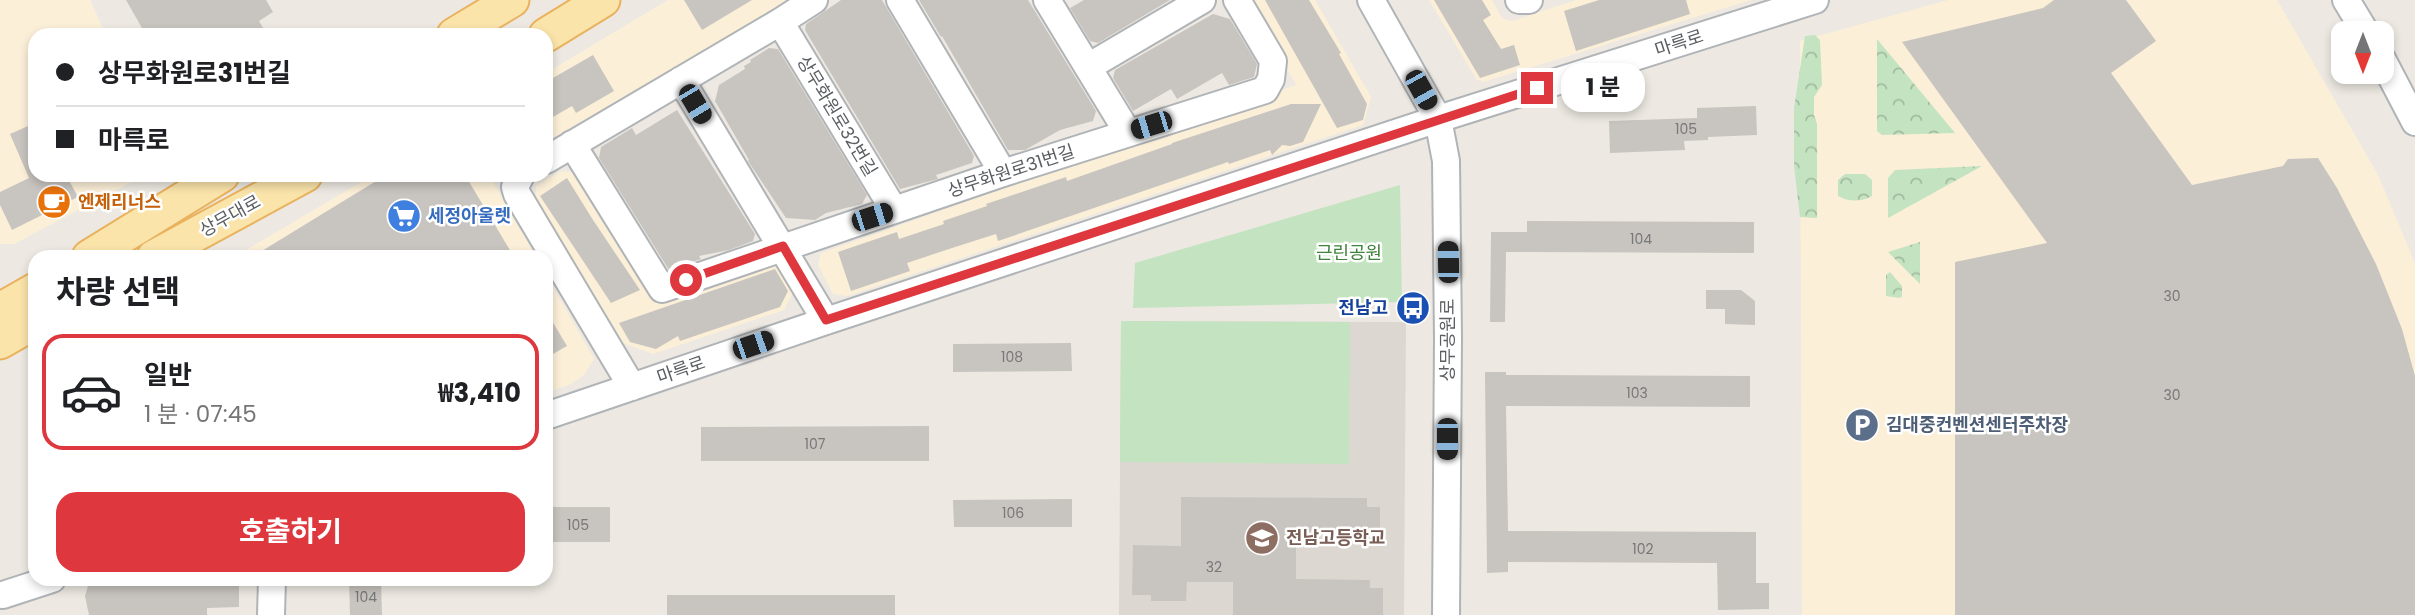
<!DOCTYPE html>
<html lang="ko">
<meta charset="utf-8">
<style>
:root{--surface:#fff;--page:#f2f2f2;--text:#202124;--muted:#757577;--line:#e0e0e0;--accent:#de373d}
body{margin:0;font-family:Poppins,"Noto Sans KR",sans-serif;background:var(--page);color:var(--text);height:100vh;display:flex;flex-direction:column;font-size:26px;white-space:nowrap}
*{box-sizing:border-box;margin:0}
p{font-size:23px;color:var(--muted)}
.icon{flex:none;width:38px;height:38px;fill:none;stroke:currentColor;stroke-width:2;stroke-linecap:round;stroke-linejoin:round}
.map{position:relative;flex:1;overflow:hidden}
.panel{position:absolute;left:28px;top:250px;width:525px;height:336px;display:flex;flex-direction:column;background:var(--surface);border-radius:21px;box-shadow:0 4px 10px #0003}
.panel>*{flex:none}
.banner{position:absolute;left:28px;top:28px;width:525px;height:154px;border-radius:21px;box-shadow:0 4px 10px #0003;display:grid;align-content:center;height:154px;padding:0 28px;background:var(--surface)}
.needle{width:46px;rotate:180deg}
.fabs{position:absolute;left:2331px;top:21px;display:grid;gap:14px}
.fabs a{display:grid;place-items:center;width:63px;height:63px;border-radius:14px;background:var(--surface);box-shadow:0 4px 10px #0003;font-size:35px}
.end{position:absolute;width:32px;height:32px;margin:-16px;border:9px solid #de373d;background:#fff;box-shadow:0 0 0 4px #fff}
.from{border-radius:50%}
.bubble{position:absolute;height:49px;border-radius:21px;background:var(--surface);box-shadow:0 4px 10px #0003;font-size:23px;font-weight:700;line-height:49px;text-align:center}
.car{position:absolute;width:21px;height:42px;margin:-21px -10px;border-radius:9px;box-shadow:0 0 5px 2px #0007;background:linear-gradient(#222 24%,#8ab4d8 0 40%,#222 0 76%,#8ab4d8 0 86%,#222 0)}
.banner b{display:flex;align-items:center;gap:24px;height:66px;font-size:26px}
.banner b+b{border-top:2px solid var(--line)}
.banner i{width:18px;height:18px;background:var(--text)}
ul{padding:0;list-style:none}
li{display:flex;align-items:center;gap:21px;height:116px;margin:0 14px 10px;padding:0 14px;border:4px solid transparent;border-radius:21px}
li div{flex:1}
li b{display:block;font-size:26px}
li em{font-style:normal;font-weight:700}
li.selected{border-color:var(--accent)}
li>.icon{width:63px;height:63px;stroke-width:1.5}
h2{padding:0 28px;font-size:32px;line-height:84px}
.button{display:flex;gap:14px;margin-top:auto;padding:14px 28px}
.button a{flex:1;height:80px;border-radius:21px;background:var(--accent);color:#fff;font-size:28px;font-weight:700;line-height:80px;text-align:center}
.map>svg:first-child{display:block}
</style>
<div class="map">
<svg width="2415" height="615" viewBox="0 0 2415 615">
<defs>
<pattern id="forest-crowns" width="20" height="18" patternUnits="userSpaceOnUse" patternTransform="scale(1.75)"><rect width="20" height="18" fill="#c4e3c0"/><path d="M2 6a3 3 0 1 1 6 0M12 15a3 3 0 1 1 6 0" fill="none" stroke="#a2bb9f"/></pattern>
</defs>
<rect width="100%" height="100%" fill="#ede9e2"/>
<path fill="#fbefd8" d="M0 0H90L106 35H35V175H145L14 244H0Z
M668 0H787L709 49 546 142V73Z
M1250 0H1315L1371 97 1363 125 847 296 833 294 818 265 821 253 1296 85Z
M1429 0H1492L1502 18 1512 21 1576 0H1751L1483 82 1477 80Z
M1948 0H2277L2378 175 2415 263V615H1802L1800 41Z
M561 171 579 173 656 295 774 260 793 292 784 310 653 354 623 343 536 200V186Z
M373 175H489L536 257H234Z
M546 275 594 359 584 375 571 384 546 393Z"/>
<path fill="#dcd8d1" d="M1121 321 1406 322 1404 615H1119Z"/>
<path fill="url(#forest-crowns)" d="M1815 35 1820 40 1822 85 1814 97V115L1817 124V218L1800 217 1794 166V108L1805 36Z
M1877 39 1955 133 1882 135 1877 131Z
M1982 166 1888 218V178L1895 170Z
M1845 174H1865L1872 180V196C1861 202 1849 202 1838 196V180Z
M1920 242V284L1888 252Z
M1890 272 1902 286V296L1900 298 1886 296V275Z"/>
<path fill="#c4e3c0" d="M1400 185 1402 302 1133 308 1135 263Z
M1121 321 1350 322 1349 464 1120 462Z"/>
<path fill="#c8c4bf" d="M126 0H266L273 12 259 21 267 35H146Z
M684 0H752L702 30Z
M841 0H882L974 156 972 163 936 175 938 179 900 189 805 30 806 24Z
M919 0H1028L1096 111 1093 121 1060 130 1025 150H1008L942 36 941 37Z
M1084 0H1170L1098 43 1090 41 1070 8Z
M1265 0H1309L1341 53 1339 54 1367 104 1363 120 1337 128Z
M1434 0H1482L1491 15 1483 20 1501 49 1514 45 1520 65 1480 78Z
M1599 0H1686L1690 14 1576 51 1564 11Z
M2054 0H2126L2156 41 2111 73 2192 185 2283 166 2288 159 2318 158 2337 188 2376 264 2402 329 2415 376V615H1955V262L2047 243 1902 42 2043 8Z
M1213 14 1230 19 1257 64 1254 77 1229 85 1222 73 1177 99 1171 89 1133 111 1113 78 1115 70Z
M769 48 778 49 867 195 862 204 826 213 815 220 786 218 748 161 749 160 715 101 719 85 745 69 744 66 751 62 750 60Z
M593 55 614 91 576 113 572 106 546 121V82Z
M1291 104H1321L1303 142 1290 146 1282 145 1272 155 1270 150 1229 164 1228 162 998 241 996 234 952 248 907 263 910 271 851 291 838 252 897 232 899 239 944 224 943 221 987 206 986 204 1066 177 1067 181 1172 144V143Z
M1756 106 1757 135 1708 137V140L1684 141 1685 150 1610 153 1609 121 1697 118V108Z
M677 110 755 234 753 241 729 250 699 256 701 259 669 270 599 158 601 147 632 128 636 135Z
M35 123V175H66L78 197 12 230 0 205V192L29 178 10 134Z
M386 175H465L514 257H252Z
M567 178 593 220 640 290 611 303 540 196Z
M1527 221 1754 222V253L1506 252 1505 322H1490L1491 232H1527Z
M775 269 788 291 780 307 680 341 678 336 656 349 630 342 619 323Z
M1706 290H1741L1755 301V325L1725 324V309H1706Z
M546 311 567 346 546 358Z
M1071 343 1072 371 953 372V344Z
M1485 372H1506V375L1750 376V407L1506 406 1508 531 1756 532V583H1769V609L1718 610 1717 563 1508 562V572L1487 573Z
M929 426V461H701V427Z
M1181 497 1367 498V507H1380V531H1296V579L1370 580V588H1383V615H1233V582H1187L1186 601H1151V595H1132L1133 545 1181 546Z
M1072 499V527H954L953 500Z
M546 507H610V542H546Z
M108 579H239V607L207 608V615H89L85 596 88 586Z
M349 579H381L382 615H350Z
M667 595H895V615H667Z"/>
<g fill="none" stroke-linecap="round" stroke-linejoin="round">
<g stroke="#b0b4b7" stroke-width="30">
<path id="minor" d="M900 0 1003 173
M1047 0 1128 133
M1371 0 1438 119 1446 161 1448 338 1446 615
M1519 0H1529
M2346 0 2366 33
M780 22 894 210
M2382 59 2415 122
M1088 67 1202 0
M681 80 826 321
M572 144 662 289 1003 173 1265 90 1271 79 1273 61 1237 0
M546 160 780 22 814 0
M521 175 515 187 517 194 632 387
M546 416 826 321 1438 119 1815 0
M3 595 52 579
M271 615 272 579"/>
</g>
<g stroke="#e9b25f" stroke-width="37">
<path id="major" d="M454 35 512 0
M546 35 603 0
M89 257 222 175
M154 257 305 175
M0 310 35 290
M0 342 35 322"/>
</g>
<use href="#minor" stroke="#fff" stroke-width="26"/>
<use href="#major" stroke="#fae4aa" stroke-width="33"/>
</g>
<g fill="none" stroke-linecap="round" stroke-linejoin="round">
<path stroke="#de373d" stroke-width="9" d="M686 280 783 246 826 320 1537 88"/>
</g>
<defs>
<g id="cafe-disc" transform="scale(1.75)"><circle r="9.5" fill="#e8710a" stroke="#fff"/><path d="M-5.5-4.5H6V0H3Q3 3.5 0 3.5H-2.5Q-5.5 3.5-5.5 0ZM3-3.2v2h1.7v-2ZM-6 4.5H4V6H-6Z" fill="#fff"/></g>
<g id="supermarket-disc" transform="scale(1.75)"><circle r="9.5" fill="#3f7fe0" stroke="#fff"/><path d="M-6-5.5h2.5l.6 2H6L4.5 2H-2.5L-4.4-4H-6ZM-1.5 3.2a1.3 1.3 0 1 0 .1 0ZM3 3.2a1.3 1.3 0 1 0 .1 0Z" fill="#fff"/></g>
<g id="bus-disc" transform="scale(1.75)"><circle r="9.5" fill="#1a4fb4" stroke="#fff"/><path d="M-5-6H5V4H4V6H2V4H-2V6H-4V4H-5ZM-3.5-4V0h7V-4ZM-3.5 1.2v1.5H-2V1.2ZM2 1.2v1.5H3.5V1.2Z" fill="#fff"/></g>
<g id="parking-disc" transform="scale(1.75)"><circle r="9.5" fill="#5c6f8a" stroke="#fff"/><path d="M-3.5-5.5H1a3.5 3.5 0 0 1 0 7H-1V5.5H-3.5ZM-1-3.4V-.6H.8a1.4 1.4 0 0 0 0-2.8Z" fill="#fff"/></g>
<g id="school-disc" transform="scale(1.75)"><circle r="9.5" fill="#8d6e63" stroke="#fff"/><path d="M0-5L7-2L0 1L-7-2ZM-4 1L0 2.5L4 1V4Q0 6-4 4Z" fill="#fff"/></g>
</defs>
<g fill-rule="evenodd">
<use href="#cafe-disc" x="54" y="202"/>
<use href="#supermarket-disc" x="404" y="216"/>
<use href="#bus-disc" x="1413" y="308"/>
<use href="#parking-disc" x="1862" y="425"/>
<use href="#school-disc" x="1262" y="538"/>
</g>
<g text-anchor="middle" stroke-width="5" stroke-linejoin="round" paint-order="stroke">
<g font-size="14" fill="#767879">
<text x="1686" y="134">105</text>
<text x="1641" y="244">104</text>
<text x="2172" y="301">30</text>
<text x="1012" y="362">108</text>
<text x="1637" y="398">103</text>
<text x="2172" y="400">30</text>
<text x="815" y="449">107</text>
<text x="1013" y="518">106</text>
<text x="578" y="530">105</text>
<text x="1643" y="554">102</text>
<text x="1214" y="572">32</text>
<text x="366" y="602">104</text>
</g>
<g font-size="18" fill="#5b5f62" stroke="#fff">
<text transform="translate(1679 43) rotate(-18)" y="6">마륵로</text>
<text transform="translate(837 116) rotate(59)" y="6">상무화원로32번길</text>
<text transform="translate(1011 171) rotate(-18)" y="6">상무화원로31번길</text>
<text transform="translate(230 216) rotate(-29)" y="6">상무대로</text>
<text transform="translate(1448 340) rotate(-90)" y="6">상무공원로</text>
<text transform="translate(681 370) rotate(-19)" y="6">마륵로</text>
</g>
<g font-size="18" font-weight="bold" fill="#c56008" stroke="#fff" text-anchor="start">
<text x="78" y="208">엔제리너스</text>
</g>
<g font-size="18" font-weight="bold" fill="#366cbe" stroke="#fff" text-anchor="start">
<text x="428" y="222">세정아울렛</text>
</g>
<g font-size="18" fill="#3f823a" stroke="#fff">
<text x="1349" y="259">근린공원</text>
</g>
<g font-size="18" font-weight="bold" fill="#164399" stroke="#fff" text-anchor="end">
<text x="1388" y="314">전남고</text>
</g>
<g font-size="18" font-weight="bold" fill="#4e5e75" stroke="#fff" text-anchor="start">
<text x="1886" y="431">김대중컨벤션센터주차장</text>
</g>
<g font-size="18" font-weight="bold" fill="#785e54" stroke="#fff" text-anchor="start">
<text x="1286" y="544">전남고등학교</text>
</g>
</g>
</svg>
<div class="fabs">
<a><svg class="needle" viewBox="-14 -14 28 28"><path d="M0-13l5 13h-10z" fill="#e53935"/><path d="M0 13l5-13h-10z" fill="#757577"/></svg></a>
</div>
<i class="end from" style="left:686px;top:280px"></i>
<i class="end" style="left:1537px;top:88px"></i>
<div class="bubble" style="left:1561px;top:63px;width:84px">1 분</div>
<i class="car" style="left:1421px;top:90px;rotate:151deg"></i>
<i class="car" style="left:695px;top:104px;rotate:149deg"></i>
<i class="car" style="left:1151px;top:125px;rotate:253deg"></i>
<i class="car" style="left:872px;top:217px;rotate:72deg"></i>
<i class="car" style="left:1448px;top:262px;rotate:359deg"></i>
<i class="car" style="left:753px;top:345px;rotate:71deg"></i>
<i class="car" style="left:1447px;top:439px;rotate:180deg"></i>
<div class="banner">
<b><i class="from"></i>상무화원로31번길</b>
<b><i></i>마륵로</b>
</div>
<section class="panel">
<h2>차량 선택</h2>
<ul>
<li class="selected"><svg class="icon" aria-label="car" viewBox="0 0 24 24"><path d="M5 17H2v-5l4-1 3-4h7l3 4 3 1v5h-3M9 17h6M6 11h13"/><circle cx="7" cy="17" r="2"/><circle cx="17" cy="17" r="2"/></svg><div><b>일반</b><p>1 분 · 07:45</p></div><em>₩3,410</em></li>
</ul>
<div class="button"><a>호출하기</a></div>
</section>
</div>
